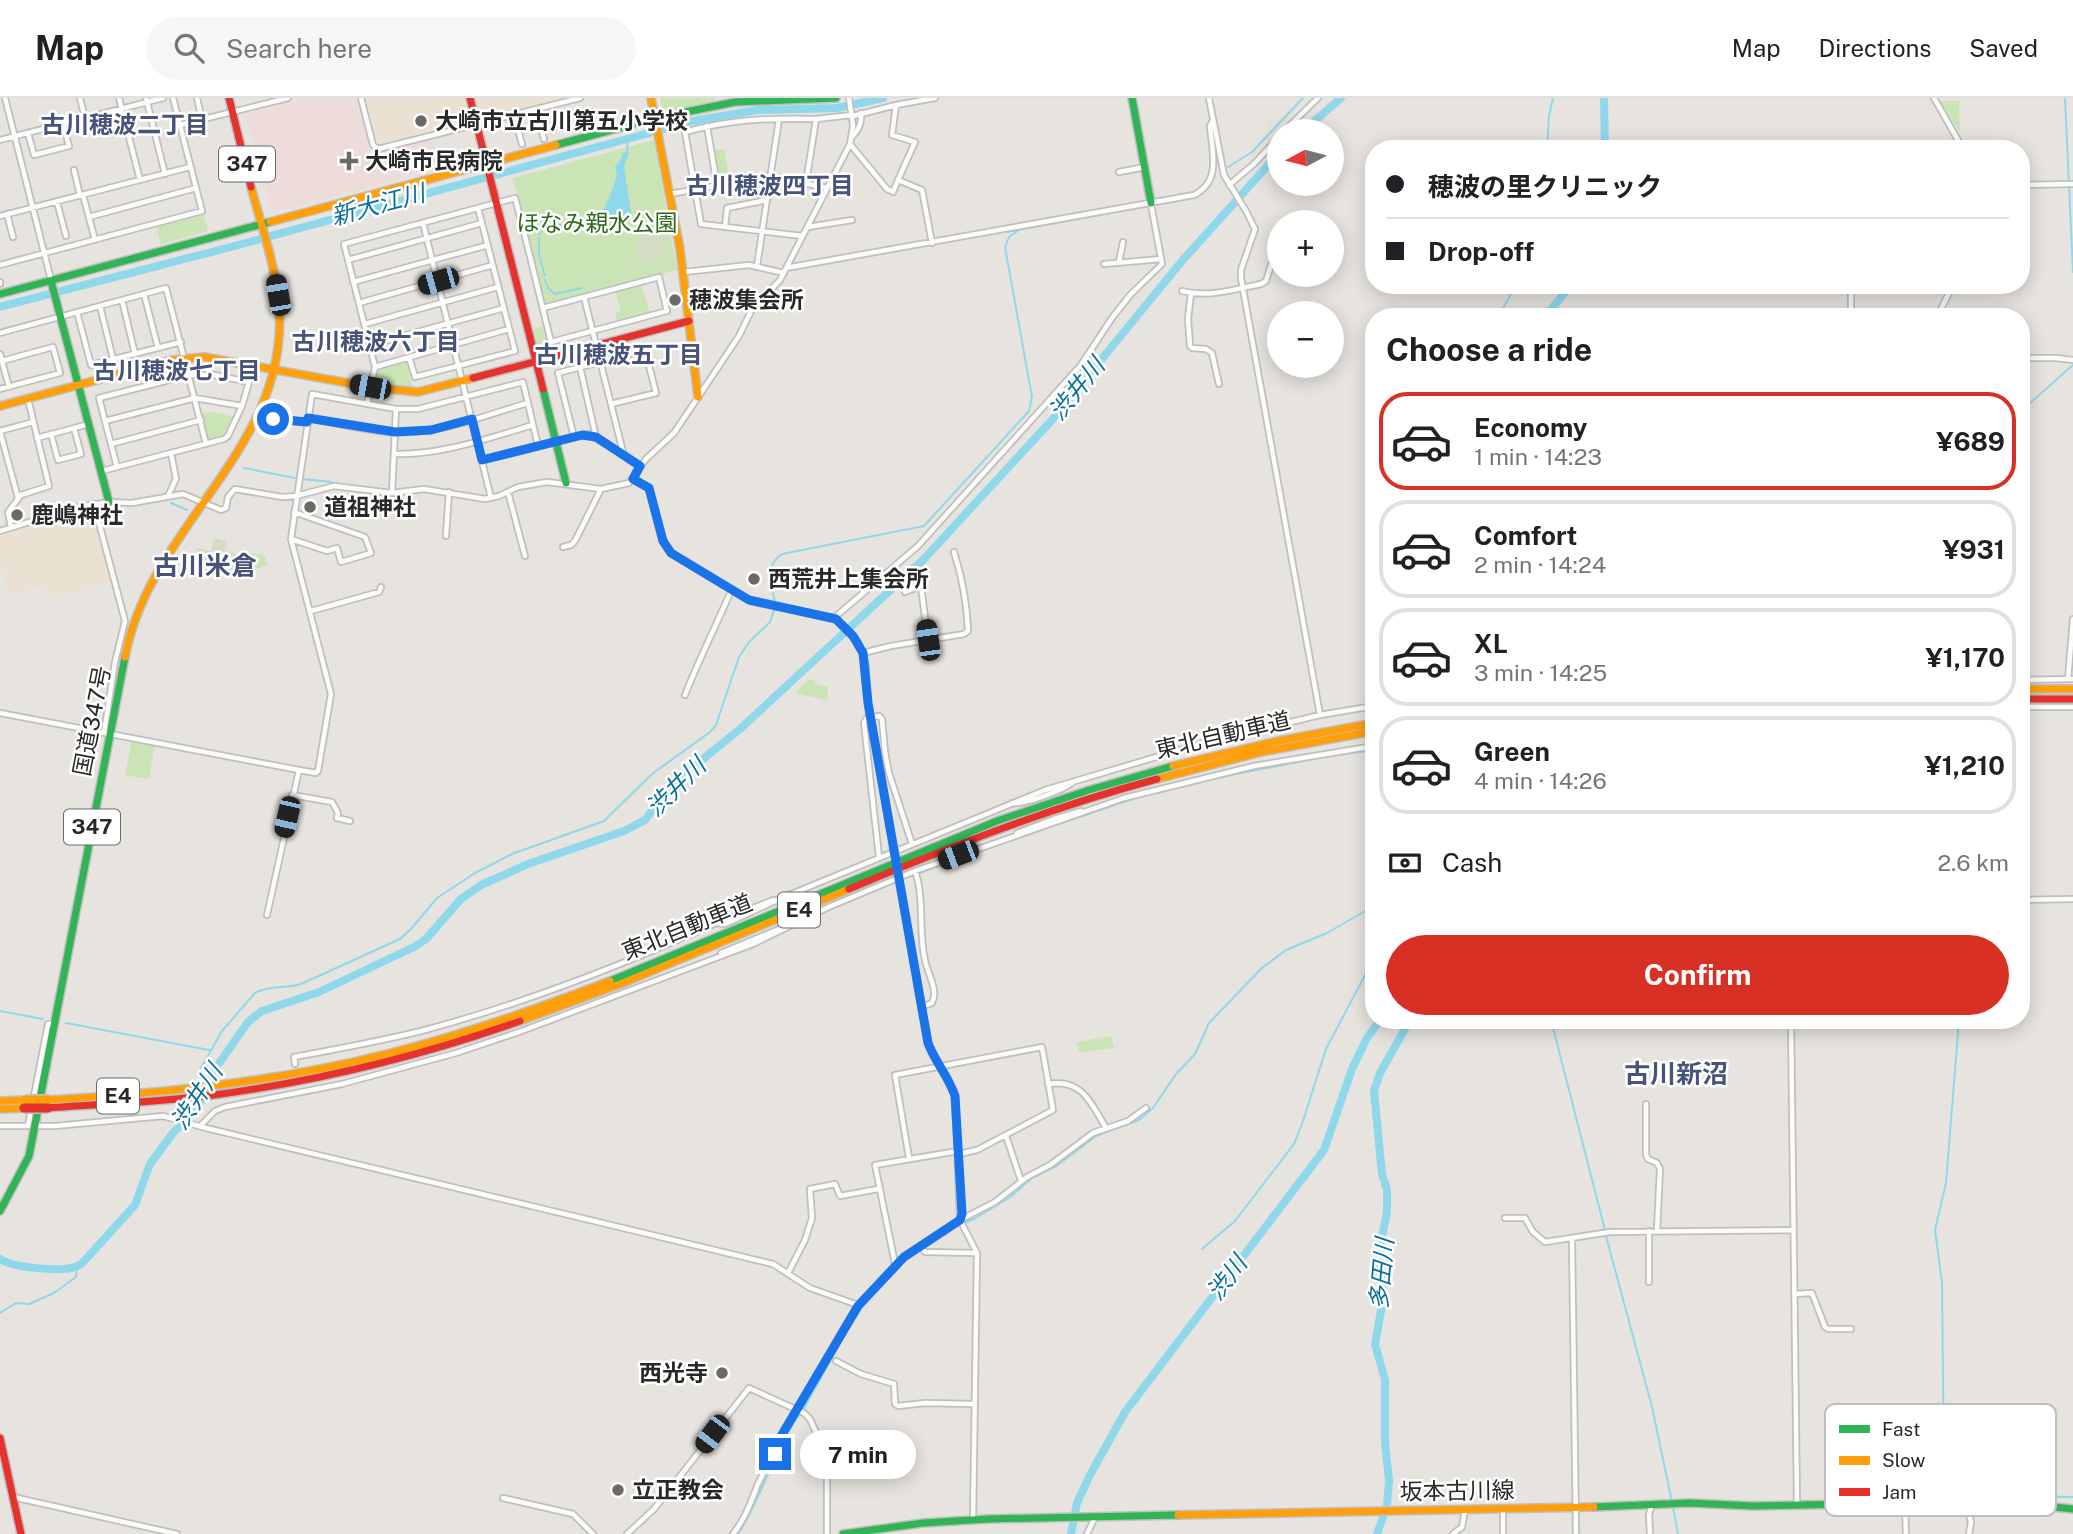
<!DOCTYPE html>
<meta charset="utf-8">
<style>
:root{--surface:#fff;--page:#f6f6f6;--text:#202124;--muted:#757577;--line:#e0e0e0;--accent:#d93025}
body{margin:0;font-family:"Public Sans","Noto Sans JP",sans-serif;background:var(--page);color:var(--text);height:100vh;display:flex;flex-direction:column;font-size:26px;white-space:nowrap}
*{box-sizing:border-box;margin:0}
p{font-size:23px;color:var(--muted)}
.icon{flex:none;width:38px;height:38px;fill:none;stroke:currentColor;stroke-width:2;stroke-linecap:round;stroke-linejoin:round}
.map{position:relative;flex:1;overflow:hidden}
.details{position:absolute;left:1365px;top:210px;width:665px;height:721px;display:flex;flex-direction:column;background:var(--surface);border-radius:28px;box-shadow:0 4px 18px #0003}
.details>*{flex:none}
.guide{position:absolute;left:1365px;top:42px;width:665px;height:154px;border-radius:28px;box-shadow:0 4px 18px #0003;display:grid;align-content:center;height:154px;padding:0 21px;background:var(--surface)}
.needle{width:46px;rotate:263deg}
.fabs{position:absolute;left:1267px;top:21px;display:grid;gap:14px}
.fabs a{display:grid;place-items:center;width:77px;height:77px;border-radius:50%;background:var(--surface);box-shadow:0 4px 18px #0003;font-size:35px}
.end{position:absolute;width:32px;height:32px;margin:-16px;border:9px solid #1a73e8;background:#fff;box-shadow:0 0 0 4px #fff}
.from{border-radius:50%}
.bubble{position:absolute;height:49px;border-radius:24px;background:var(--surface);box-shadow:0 4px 18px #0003;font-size:23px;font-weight:700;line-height:49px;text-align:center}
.car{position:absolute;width:21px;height:42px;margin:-21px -10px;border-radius:9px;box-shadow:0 0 5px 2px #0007;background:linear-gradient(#222 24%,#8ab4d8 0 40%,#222 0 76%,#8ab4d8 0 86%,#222 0)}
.guide b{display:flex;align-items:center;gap:24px;height:66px;font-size:26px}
.guide b+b{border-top:2px solid var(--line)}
.guide i{width:18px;height:18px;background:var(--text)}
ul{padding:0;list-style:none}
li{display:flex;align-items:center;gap:21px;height:98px;margin:0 14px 10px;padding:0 7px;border:4px solid var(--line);border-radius:28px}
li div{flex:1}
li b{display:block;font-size:26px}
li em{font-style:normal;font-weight:700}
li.on{border-color:var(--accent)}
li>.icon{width:63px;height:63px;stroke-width:1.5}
h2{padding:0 21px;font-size:32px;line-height:84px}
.pay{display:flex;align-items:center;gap:18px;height:77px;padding:0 21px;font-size:26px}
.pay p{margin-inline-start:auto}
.action{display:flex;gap:14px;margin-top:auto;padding:14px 21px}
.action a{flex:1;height:80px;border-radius:42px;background:var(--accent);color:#fff;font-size:28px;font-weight:700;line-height:80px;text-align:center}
header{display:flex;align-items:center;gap:42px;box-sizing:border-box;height:98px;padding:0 35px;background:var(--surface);border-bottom:2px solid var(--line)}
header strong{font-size:33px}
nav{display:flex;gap:38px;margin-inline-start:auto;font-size:24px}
.search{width:490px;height:63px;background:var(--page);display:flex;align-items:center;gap:18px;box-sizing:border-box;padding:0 24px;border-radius:38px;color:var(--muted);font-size:26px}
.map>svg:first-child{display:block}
</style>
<header>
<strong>Map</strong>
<div class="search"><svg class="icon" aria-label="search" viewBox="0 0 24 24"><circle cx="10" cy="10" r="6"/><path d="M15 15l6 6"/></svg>Search here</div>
<nav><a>Map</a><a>Directions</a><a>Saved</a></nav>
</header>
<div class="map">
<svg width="2073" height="1436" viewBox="0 0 2073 1436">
<rect width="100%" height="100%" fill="#e7e3de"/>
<path fill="#ebe1d2" d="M365 0H465L471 22 380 45 377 44Z
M472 0H568L480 22 477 21Z
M94 410 114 484 47 500 43 488 9 497 0 465V438L55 418Z"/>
<path fill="#eedcdb" d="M308 0H356L371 56 432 40 440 70 279 113 271 110 247 16Z"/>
<path fill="#cae4b5" d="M660 0H714L715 4 663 15Z
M1940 3H1959L1960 35Z
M654 42 677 172 545 207 513 80Z
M724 51 730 83 719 85 713 53Z
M203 114 208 133 161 146 156 127Z
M641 186 650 215 618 224 615 215 621 213 615 193Z
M544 228 551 256 542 259 540 257 533 231Z
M407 262 412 290 375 283 378 270Z
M212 314 235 319 224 339 210 344 207 342 200 315Z
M246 454 265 457 267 468 243 473Z
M808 582H814L817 587 828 589 827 602 795 595Z
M132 642 155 646 149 680 146 681 125 677Z
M1111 938 1114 950 1079 955 1077 944Z"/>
<path fill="#d4dcc5" d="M639 128 666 133 667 138 663 159H660L659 165 635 162Z
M214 440 227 443 226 453 240 457 239 471 193 481 197 450 211 453Z"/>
<path fill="#8fd8eb" d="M629 54 624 69 632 120 625 123 592 122 591 118 604 111 613 90 617 76 615 68 619 65 623 55Z"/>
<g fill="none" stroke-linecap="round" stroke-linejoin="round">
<path stroke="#8fd8eb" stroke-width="2" d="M2065 0 2073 174
M1547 51 1549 18 1553 0
M627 55 628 42
M1228 69 1252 54 1303 0
M1007 134 1191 100 1203 94 1213 81
M539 136 542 127H569L592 119
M539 140V157L545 178
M545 182 548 190 555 196 582 190
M1498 219 1516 187
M2021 313 2073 267
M244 370 295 380
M302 381 332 384
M171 405 187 412
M775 505C772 487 764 467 782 456L924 428 1029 313 1032 299 1005 149 1009 139 1019 132
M1210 681 1329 658 1374 652
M997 747 1144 697
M920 775 948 764
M0 913 43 921
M1551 922 1605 1132
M1959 922 1946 1085 1935 1132 1942 1184 1944 1374 1952 1387 1972 1397 2073 1399
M66 925 209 952
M201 970 222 933 255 895C269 887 286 891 301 886L400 841 411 831 437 800 475 775 512 756 604 723 652 676 710 634 716 627 739 559 749 544 770 524 775 510
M1606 1138 1652 1309 1672 1404
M1202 1151 1235 1123 1294 1046 1302 1026 1326 951 1374 860
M902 1164 959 1127 974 1121 1009 1100 1032 1080 1058 1067 1096 1038 1139 1022 1153 1010 1176 976 1195 956 1209 925 1262 870 1286 852 1327 835 1374 808
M0 1215 16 1205 29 1206 54 1195 76 1179 77 1169
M803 1312 849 1229 871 1196
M1673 1409 1678 1436
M738 1436C763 1398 773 1353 800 1316"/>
<path stroke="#8fd8eb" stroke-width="8" d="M1604 0 1605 51
M1303 33 1341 0
M0 209 242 146 693 23 758 12 837 10 883 0
M1545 219 1571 187
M0 1161C11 1169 63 1175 77 1168 81 1167 83 1164 86 1161L135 1107 150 1066 173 1035 185 1023 203 1000 208 981 248 924 262 913 319 894 414 849 426 841 461 801 481 787 528 766 624 733 645 722 670 688 740 631 924 461 1051 323 1182 163 1279 55
M1071 1436 1077 1405 1090 1377 1125 1314 1324 1052 1352 971 1367 940 1380 922
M1377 1436 1387 1408 1389 1383 1385 1344V1282L1375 1246 1383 1202 1380 1162 1382 1138 1387 1115V1092L1382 1076 1374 993 1380 975 1410 922"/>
<g stroke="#c0bfc0" stroke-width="8">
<path id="street" d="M5 0 51 182
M80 0 85 20
M119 0 140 82
M146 0 165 76
M197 0 202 22
M361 0 373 47 378 51 580 0
M1209 0 1224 77 1246 113 1255 131 1241 172V180L1320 617
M1934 0 1963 51
M896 7 892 37 915 44 898 82
M536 11 544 41
M514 17 522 46
M853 18 896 7 935 0
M816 21 852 17
M180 27 288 0
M707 28 717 87
M1284 33 1318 0
M28 35 34 57 69 48 63 26
M852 39C859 31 862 25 861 15
M0 42 163 0
M850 46 887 91 893 94 898 82 922 92 932 145
M74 72 80 98
M1119 74 1145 69
M1229 87 1254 66 1279 39
M2021 87 2073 86
M670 96 770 78 827 90
M83 97 95 142
M57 104 66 138
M7 116 13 139
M0 118 190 69
M89 119 196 90
M423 125 491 400
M725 129 727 110 767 102
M808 129 852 122
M802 138 701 126 685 34C732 21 767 20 816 21L806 85
M348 162 482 125
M1119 164 1123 144
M1104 166 1161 161
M0 167 202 113 173 0
M757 168 779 21
M786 170 1194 97C1222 83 1212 54 1210 28L1213 22
M684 174 749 167 784 175
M0 184V186
M353 184 488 147
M1851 187V219
M1182 193C1208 200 1236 191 1261 186L1266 183 1271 167 1279 165
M1191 195 1188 221 1190 248 1192 250 1206 251 1212 255 1219 286
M144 196 158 250
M584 199 623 354
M122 202 135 256
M359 205 493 167
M100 208 113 261
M77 214 91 267 181 244
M1937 219 1953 187
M365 226 498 189
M0 235 166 190 206 346
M370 247 504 210
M0 256 9 289
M409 259 415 279 515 253 478 110
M2021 260H2056L2073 262
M375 269 509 231
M580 269 596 339
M189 277H214L249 284 242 308 228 338 224 341 117 369 99 300Z
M0 291 60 275 53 249 2 263
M367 306 375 269 344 146 515 100C528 148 539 196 551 244L667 213 659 179 543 210
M265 318 307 324
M308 320C336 325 366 333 394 334 439 337 485 317 528 305
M105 323 195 300 242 308
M0 333 18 400
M0 333 33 324
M51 336 58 362 81 356 74 330
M574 339 558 275 645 252 656 295 611 306
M37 340 89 326
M111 346 201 322
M395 356C442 357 488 340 533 327
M482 362 589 336 640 367
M102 373 117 369
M633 381 649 390 663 443 671 455 749 502 834 520 858 544 863 555 866 568 868 605 894 750
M508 394 525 458
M392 395 396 311
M168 398 176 381 171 355
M94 406 125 523 115 564 104 635
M11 429 8 414 21 397 49 388 28 301
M0 433 78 409 109 404 132 405 183 396 221 412 226 410 228 399 235 391 282 399 296 398 334 388 392 395 424 391 485 401 499 398 518 389 547 384 601 391 629 385 646 361 674 335 739 238 751 213 780 182 850 46 853 28 849 0
M446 438 449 394
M291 441 327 453 337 450 341 464 371 455 365 439 294 414
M563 449 571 447 575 443 601 391
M905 494 921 488 928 542
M311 513 379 494 381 489
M834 520 918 448 1081 267 1112 220 1131 196 1162 166 1151 106
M863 555 891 548 964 536 968 533C967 507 962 479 954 454
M2068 581 2073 521
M2021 582 2073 581
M685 597C699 561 716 528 731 493
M2021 609H2073
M0 615 299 672
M292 697 332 704 338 715 337 720 350 723
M1012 705C1024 707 1063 692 1072 685
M1017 735 1054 721 1081 713
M879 759 864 625 867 620 879 618 882 621 885 654 889 675 912 746
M915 773C925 801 918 833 925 862 927 875 939 892 932 905L921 909
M2021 802 2073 801
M267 817 299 672 316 675 318 673 331 596 291 441 312 296 396 311H418L523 284 538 348
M716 825 773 802
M721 855 784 829
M1791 922 1797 1406
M295 966 294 959C338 951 382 943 425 932 525 905 621 868 716 825L725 826 784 799 1045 692 1200 646 1320 617 1374 608
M1048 986C1082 980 1091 1005 1106 1030
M33 1003 48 926H54
M1646 1006V1057L1648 1061 1657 1065 1660 1071 1657 1133
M0 1028H28L31 1012
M35 1028H55L163 1018 206 1030 773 1166 810 1190 858 1207
M200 1028 215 1013 225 1009 342 986 456 955 519 934 753 846 831 808 915 773 1124 700 1254 668 1374 648
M1006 1038 1021 1083
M909 1060 895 977 1042 949 1053 1012 977 1052 959 1056
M1505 1120H1525L1533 1134 1545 1144 1610 1134 1793 1132
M1649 1133V1184
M1572 1142 1576 1436
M920 1148 925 1154 977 1155
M895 1166 875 1067 958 1053
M788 1175 805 1142 812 1120 810 1091 835 1086 840 1098 878 1091
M1794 1196 1812 1195 1825 1229 1828 1231H1851
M836 1263 861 1276 894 1286 895 1306 898 1308 925 1305 974 1306
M13 1399 177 1436
M503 1400 573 1416 593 1436
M1966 1404 1971 1424 1969 1436
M1905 1405 1906 1436
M1503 1412V1436
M973 1422 977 1155 960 1122 995 1104 1027 1079 1050 1067 1093 1035 1128 1023 1146 1010
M627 1436 654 1411 670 1391 749 1290 804 1315 810 1321 827 1359V1436
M733 1436C746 1419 750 1406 758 1386 765 1370 775 1357 780 1340L858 1207 904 1159 960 1122 955 998C949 979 935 964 928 945L901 791
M1087 1436 1095 1419
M1453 1436 1462 1429 1465 1412
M1650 1436 1649 1417 1651 1409"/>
</g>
<g stroke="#c0bfc0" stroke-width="10">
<path id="fast" d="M1132 0 1151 105
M556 47 656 20 735 4 836 0
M51 183 109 404
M0 196 270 124
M543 291 566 385
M610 883 997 723 1089 692 1173 668
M0 1113 29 1058 125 559
M1594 1409 1690 1405 1753 1408 1995 1403 2073 1411
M843 1436 923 1425 988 1421 1178 1417"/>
</g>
<g stroke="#c0bfc0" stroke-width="10">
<path id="slow" d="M651 0 680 151 698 299
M270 124 556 47
M0 308 172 262 204 259 370 289 418 294 473 280
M125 559C150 424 297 347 278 198 274 163 260 123 251 89
M2021 591H2073
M1173 668 1278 643 1374 625
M1157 681 1261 654 1374 633
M520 923 623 885 849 791
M49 1002C163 995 277 984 387 956 463 937 537 911 610 883
M0 1003 25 1002
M0 1011 24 1010
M1178 1417 1594 1409"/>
</g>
<g stroke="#c0bfc0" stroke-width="10">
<path id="jam" d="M229 0 251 89
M470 0 543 291
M473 280 689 223
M2021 601H2073
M849 791C949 749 1052 709 1157 681
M48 1010C103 1006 159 1004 214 997 318 983 421 958 520 923
M0 1340 21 1436"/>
</g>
<use href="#street" stroke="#fbfbfa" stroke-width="4.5"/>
<use href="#fast" stroke="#30b455" stroke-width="7"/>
<use href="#slow" stroke="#ff9f0a" stroke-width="7"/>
<use href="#jam" stroke="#e5322d" stroke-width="7"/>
<g stroke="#c0bfc0" stroke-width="8" stroke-linecap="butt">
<path id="street-bridge" d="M894 750 901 791"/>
</g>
<g stroke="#c3c2c0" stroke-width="12" stroke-linecap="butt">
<path id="slow-bridge" d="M25 1002H49"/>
</g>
<g stroke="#c3c2c0" stroke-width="12" stroke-linecap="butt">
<path id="jam-bridge" d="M24 1010H48"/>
</g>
<use href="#street-bridge" stroke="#fbfbfa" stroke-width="4.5"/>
<use href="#slow-bridge" stroke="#ff9f0a" stroke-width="9"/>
<use href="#jam-bridge" stroke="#e5322d" stroke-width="9"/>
</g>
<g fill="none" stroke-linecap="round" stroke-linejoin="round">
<path stroke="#1a73e8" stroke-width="9" d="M273 321 307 324 308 320 395 334 431 332 472 321 482 362 582 337 596 339 640 368 633 381 649 390 663 443 671 455 749 502 836 521 853 538 863 555 868 605 928 945C935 964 949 979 955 998L962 1116 960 1122 904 1159 858 1208 780 1340 775 1356"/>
</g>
<g fill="#6c6a68" stroke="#fff" stroke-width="2.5">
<circle cx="421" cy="23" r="7"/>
<path d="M345.5 52.5h7v7h7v7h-7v7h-7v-7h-7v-7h7z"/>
<circle cx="675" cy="202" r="7"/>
<circle cx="310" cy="409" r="7"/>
<circle cx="17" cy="417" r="7"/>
<circle cx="754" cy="481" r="7"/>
<circle cx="722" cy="1275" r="7"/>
<circle cx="618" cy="1392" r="7"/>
</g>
<g text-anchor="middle" stroke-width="5" stroke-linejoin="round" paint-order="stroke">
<g fill="#fff" stroke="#696969" stroke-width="2">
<rect x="219" y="48.5" width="56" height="35" rx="5"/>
<rect x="64" y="711.5" width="56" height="35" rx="5"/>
<rect x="778" y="794.5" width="42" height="35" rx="5"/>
<rect x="97" y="980.5" width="42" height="35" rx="5"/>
</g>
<g font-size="21" font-weight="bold" fill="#292929">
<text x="247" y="73">347</text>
<text x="92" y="736">347</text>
<text x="799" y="819">E4</text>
<text x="118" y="1005">E4</text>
</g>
<g font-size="23" font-weight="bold" fill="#292929" stroke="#fff" text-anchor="start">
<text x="435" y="31">大崎市立古川第五小学校</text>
<text x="365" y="71">大崎市民病院</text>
<text x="689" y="210">穂波集会所</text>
<text x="324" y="417">道祖神社</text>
<text x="31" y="425">鹿嶋神社</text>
<text x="768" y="489">西荒井上集会所</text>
<text x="708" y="1283" text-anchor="end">西光寺</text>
<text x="632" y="1400">立正教会</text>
</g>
<g font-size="23" fill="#2c6618" stroke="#fff">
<text x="597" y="133">ほなみ親水公園</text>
</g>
<g font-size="23" fill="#292929" stroke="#fff">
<text transform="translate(92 623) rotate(-79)" y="8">国道347号</text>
<text transform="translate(1223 637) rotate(-13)" y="8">東北自動車道</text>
<text transform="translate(687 829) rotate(-22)" y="8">東北自動車道</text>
<text transform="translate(1457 1393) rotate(-1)" y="8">坂本古川線</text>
</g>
<g font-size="24" font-weight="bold" fill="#48537a" stroke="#fff">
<text x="125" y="35">古川穂波二丁目</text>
<text x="770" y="96">古川穂波四丁目</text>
<text x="376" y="252">古川穂波六丁目</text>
<text x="619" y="265">古川穂波五丁目</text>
<text x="177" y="281">古川穂波七丁目</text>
</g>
<g font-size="24" font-style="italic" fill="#0a709b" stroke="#fff">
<text transform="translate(378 107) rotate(-15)" y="8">新大江川</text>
<text transform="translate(1077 291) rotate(-51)" y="8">渋井川</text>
<text transform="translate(676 689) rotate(-45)" y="8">渋井川</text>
<text transform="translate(197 999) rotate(-57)" y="8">渋井川</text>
<text transform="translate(1382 1176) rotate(-85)" y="8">多田川</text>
<text transform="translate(1227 1180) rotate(-53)" y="8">渋川</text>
</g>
<g font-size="26" font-weight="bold" fill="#48537a" stroke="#fff">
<text x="205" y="477">古川米倉</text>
<text x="1676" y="985">古川新沼</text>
</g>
</g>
<rect x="1825" y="1306" width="231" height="112" rx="10" fill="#fff" stroke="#bfbfbf" stroke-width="2"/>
<rect x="1839" y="1327" width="31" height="8" fill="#30b455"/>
<rect x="1839" y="1358" width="31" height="9" fill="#ff9f0a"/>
<rect x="1839" y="1390" width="31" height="8" fill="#e5322d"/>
<g font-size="19" fill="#292929">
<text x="1882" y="1338">Fast</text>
<text x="1882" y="1369">Slow</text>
<text x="1882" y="1401">Jam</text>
</g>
</svg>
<div class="fabs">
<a><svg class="needle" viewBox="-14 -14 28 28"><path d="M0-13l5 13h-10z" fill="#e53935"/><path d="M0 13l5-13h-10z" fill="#757577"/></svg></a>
<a>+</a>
<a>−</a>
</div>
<i class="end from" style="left:273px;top:321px"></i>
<i class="end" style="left:775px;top:1356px"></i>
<div class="bubble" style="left:800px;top:1332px;width:116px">7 min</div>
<i class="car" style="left:438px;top:183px;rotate:254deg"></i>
<i class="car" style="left:278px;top:197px;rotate:350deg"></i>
<i class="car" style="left:370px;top:289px;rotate:281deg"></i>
<i class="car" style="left:928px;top:542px;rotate:352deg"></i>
<i class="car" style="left:287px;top:719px;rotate:193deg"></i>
<i class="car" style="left:958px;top:757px;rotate:249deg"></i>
<i class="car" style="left:712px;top:1336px;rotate:217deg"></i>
<div class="guide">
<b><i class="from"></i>穂波の里クリニック</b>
<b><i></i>Drop-off</b>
</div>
<section class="details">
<h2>Choose a ride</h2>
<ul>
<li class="on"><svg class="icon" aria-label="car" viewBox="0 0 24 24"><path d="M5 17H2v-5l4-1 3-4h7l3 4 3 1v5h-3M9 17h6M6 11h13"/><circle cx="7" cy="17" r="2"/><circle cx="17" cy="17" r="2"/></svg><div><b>Economy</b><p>1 min · 14:23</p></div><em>¥689</em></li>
<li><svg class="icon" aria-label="car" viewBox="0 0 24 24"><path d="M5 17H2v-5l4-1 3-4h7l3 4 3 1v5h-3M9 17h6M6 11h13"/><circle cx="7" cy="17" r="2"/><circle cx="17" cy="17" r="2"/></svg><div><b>Comfort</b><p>2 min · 14:24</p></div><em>¥931</em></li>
<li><svg class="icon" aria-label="car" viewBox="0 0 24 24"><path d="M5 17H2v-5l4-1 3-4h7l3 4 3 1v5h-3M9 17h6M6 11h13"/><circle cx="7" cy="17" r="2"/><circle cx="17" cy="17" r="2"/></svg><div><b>XL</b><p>3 min · 14:25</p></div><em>¥1,170</em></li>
<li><svg class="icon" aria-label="car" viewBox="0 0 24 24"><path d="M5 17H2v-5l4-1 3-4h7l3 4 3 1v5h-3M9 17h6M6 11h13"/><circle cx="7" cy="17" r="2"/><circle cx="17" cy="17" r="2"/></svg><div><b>Green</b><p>4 min · 14:26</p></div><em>¥1,210</em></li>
</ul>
<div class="pay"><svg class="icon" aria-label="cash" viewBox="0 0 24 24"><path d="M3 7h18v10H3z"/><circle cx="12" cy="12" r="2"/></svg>Cash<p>2.6 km</p></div>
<div class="action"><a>Confirm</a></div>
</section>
</div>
